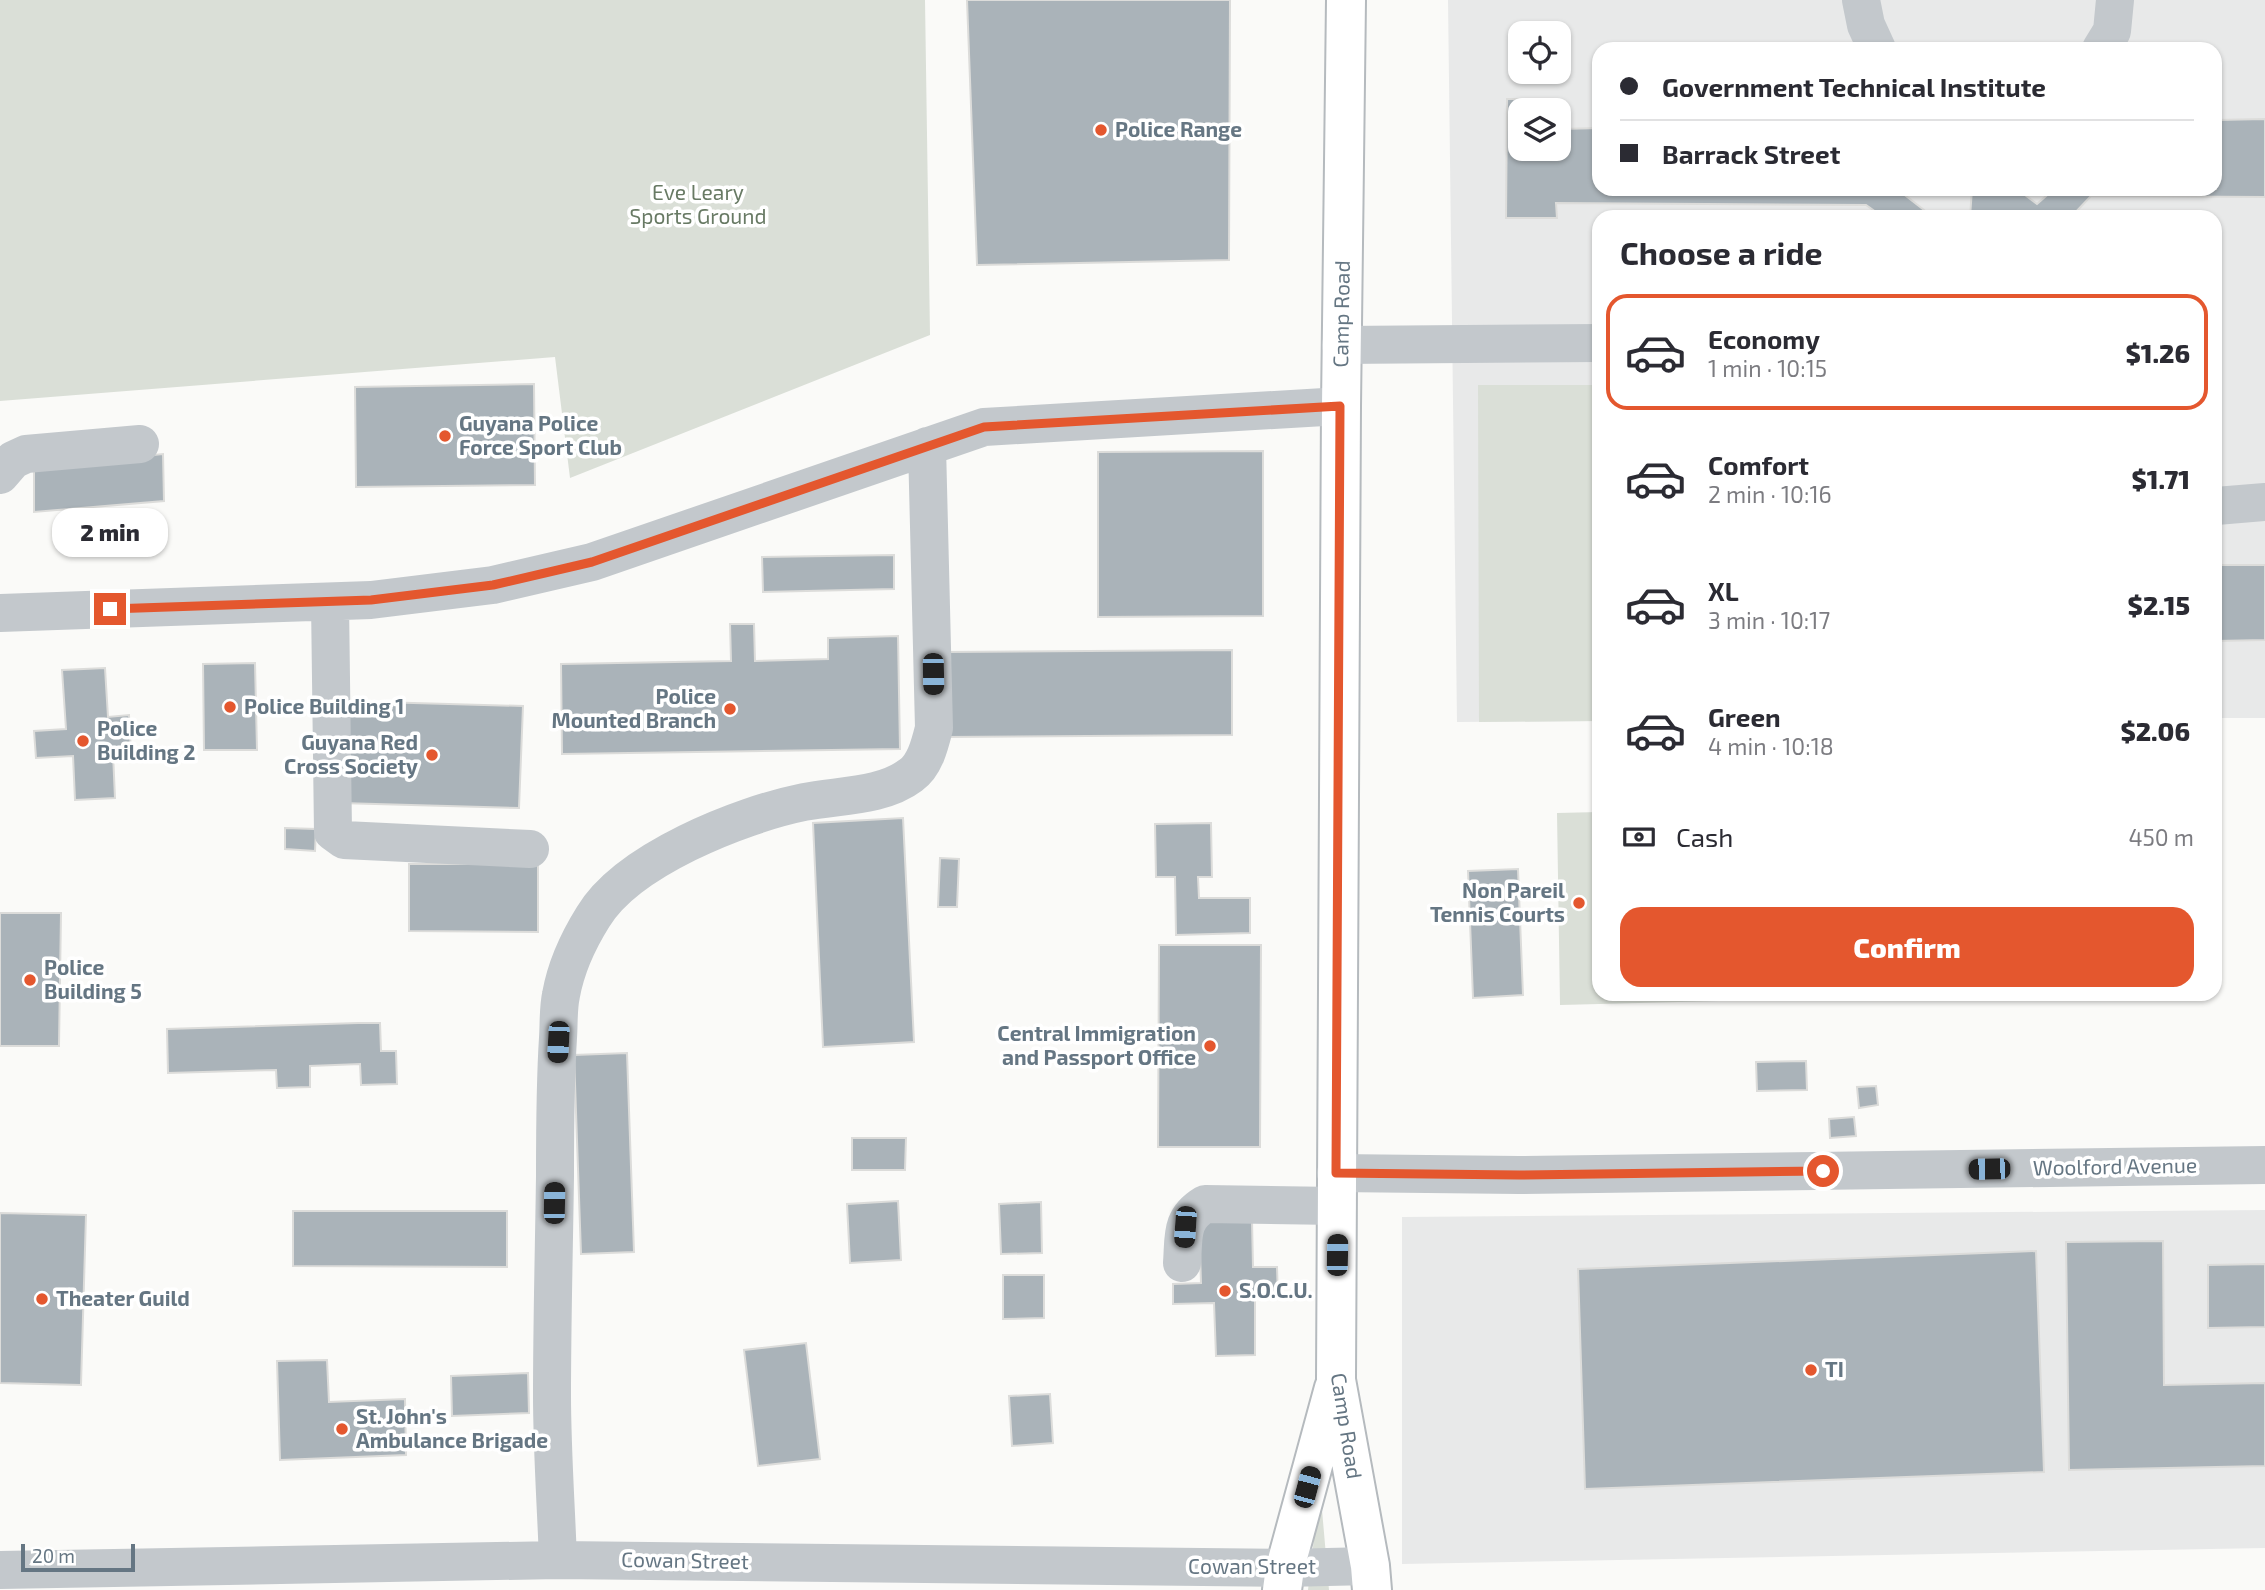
<!DOCTYPE html>
<meta charset="utf-8">
<style>
:root{--surface:#fff;--page:#f7f7f7;--text:#2b2b33;--muted:#7c7c81;--line:#e1e1e2;--accent:#e4572e}
body{margin:0;font-family:"Exo 2",sans-serif;background:var(--page);color:var(--text);height:100vh;display:flex;flex-direction:column;font-size:26px;white-space:nowrap}
*{box-sizing:border-box;margin:0}
p{font-size:23px;color:var(--muted)}
.icon{flex:none;width:38px;height:38px;fill:none;stroke:currentColor;stroke-width:2;stroke-linecap:round;stroke-linejoin:round}
.map{position:relative;flex:1;overflow:hidden}
.side{position:absolute;left:1592px;top:210px;width:630px;height:791px;display:flex;flex-direction:column;background:var(--surface);border-radius:21px;box-shadow:0 2px 5px #0004}
.side>*{flex:none}
.banner{position:absolute;left:1592px;top:42px;width:630px;height:154px;border-radius:21px;box-shadow:0 2px 5px #0004;display:grid;align-content:center;height:154px;padding:0 28px;background:var(--surface)}
.controls{position:absolute;left:1508px;top:21px;display:grid;gap:14px}
.controls a{display:grid;place-items:center;width:63px;height:63px;border-radius:14px;background:var(--surface);box-shadow:0 2px 5px #0004;font-size:35px}
.scale{position:absolute;left:21px;bottom:18px;width:114px;box-sizing:border-box;padding-left:7px;border:4px solid #657683;border-top:0;font-size:19px;line-height:24px;white-space:nowrap;color:#657683;-webkit-text-stroke:5px #fff;paint-order:stroke}
.end{position:absolute;width:32px;height:32px;margin:-16px;border:9px solid #e4572e;background:#fff;box-shadow:0 0 0 4px #fff}
.from{border-radius:50%}
.bubble{position:absolute;height:49px;border-radius:21px;background:var(--surface);box-shadow:0 2px 5px #0004;font-size:23px;font-weight:800;line-height:49px;text-align:center}
.car{position:absolute;width:21px;height:42px;margin:-21px -10px;border-radius:9px;box-shadow:0 0 5px 2px #0007;background:linear-gradient(#222 24%,#8ab4d8 0 40%,#222 0 76%,#8ab4d8 0 86%,#222 0)}
.banner b{display:flex;align-items:center;gap:24px;height:66px;font-size:26px}
.banner b+b{border-top:2px solid var(--line)}
.banner i{width:18px;height:18px;background:var(--text)}
ul{padding:0;list-style:none}
li{display:flex;align-items:center;gap:21px;height:116px;margin:0 14px 10px;padding:0 14px;border:4px solid transparent;border-radius:21px}
li div{flex:1}
li b{display:block;font-size:26px}
li em{font-style:normal;font-weight:800}
li.selected{border-color:var(--accent)}
li>.icon{width:63px;height:63px;stroke-width:1.5}
h2{padding:0 28px;font-size:32px;line-height:84px}
.pay{display:flex;align-items:center;gap:18px;height:77px;padding:0 28px;font-size:26px}
.pay p{margin-inline-start:auto}
.cta{display:flex;gap:14px;margin-top:auto;padding:14px 28px}
.cta a{flex:1;height:80px;border-radius:21px;background:var(--accent);color:#fff;font-size:28px;font-weight:800;line-height:80px;text-align:center}
.map>svg:first-child{display:block}
</style>
<div class="map">
<svg width="2265" height="1590" viewBox="0 0 2265 1590">
<rect width="100%" height="100%" fill="#fafaf8"/>
<path fill="#e8e9e9" fill-rule="evenodd" d="M1448 0H2265V718H2216V217H1600L1599 721 1457 722ZM1521 33H1559V72H1521ZM1600 49H2216V189H1600ZM1521 110H1559V149H1521Z
M2265 1210V1548L1402 1564V1217Z"/>
<path fill="#dadfd7" d="M0 0H925L930 335 570 478 555 357 0 401Z
M1478 385H1599V721L1479 722Z
M1599 812 1600 994H1719V1001L1560 1005 1557 813Z
M1320 1487 1329 1590H1308Z"/>
<path fill="#aab3b9" stroke="#dcdcda" stroke-width="2" d="M967 0H1230L1229 260 977 265Z
M1507 99H1555L1554 110H1521V149H1559V129L1600 128V189H1897L1933 217H1883L1866 205 1556 203 1557 218H1506Z
M2265 119V197L2091 196 2071 217H1970L1972 189H2017L2037 204 2054 189H2216V120Z
M534 384 535 485 356 487 355 387Z
M1263 451V616L1098 617V452Z
M163 454 164 501 34 512V467Z
M894 555V589L763 592 762 557Z
M2216 565H2265V640L2216 641Z
M730 624H754L755 661 828 659V638L898 636 900 749 562 754 561 664 731 661Z
M1232 650V735L947 737 946 652Z
M255 663 257 750H204L203 664Z
M105 668 108 717 129 715 131 752 113 753 115 798 75 800 73 756 36 758 34 731 66 729 62 670Z
M343 701 523 706 519 808 340 803Z
M903 818 914 1042 823 1047 813 823Z
M1211 823 1212 877H1198L1199 898H1250V933L1176 935 1175 877H1156L1155 824Z
M285 828 316 829 315 851 285 849Z
M940 858 959 859 957 907H938Z
M409 864H538V932L409 931Z
M1518 869 1523 995 1473 998 1468 871Z
M0 913H61L59 1046H0Z
M1159 945H1261L1260 1147H1158Z
M358 1023H380L381 1051H396L397 1084 361 1085 360 1064 310 1066V1087L277 1088 276 1070 168 1073 167 1029Z
M627 1053 634 1252 581 1254 574 1055Z
M1806 1061 1807 1090 1757 1091 1756 1062Z
M1876 1086 1878 1105 1859 1108 1857 1087Z
M1854 1117 1856 1136 1830 1138 1829 1119Z
M852 1138H906L905 1170H852Z
M898 1201 901 1260 850 1263 847 1204Z
M1041 1202 1042 1253 1001 1254 999 1204Z
M293 1211H507V1267L293 1266Z
M0 1213 86 1215 81 1385 0 1383Z
M1252 1220 1253 1267H1277L1278 1297 1255 1298V1355L1216 1356 1214 1303 1173 1304V1284L1201 1283 1199 1222Z
M2163 1241 2164 1385 2265 1383V1466L2069 1470 2066 1242Z
M2036 1251 2044 1472 1585 1489 1578 1269Z
M2265 1264V1327L2208 1328V1265Z
M1003 1275H1044V1318L1003 1319Z
M806 1343 820 1459 758 1466 744 1350Z
M327 1360 329 1402 405 1399 406 1455 280 1460 277 1361Z
M528 1373 529 1413 452 1416 451 1376Z
M1050 1394 1053 1443 1012 1446 1009 1396Z"/>
<g fill="none" stroke-linecap="round" stroke-linejoin="round">
<g stroke="#b5babe" stroke-width="42">
<path id="major" d="M1346 0 1341 406 1336 1380 1370 1566 1372 1590
M1282 1590 1285 1568 1334 1388"/>
</g>
<path stroke="#c3c8cc" stroke-width="38" d="M1861 0 1866 25 1877 49
M2101 49 2112 31 2115 0
M1341 345 1600 343
M0 475 13 460 26 454 140 444
M2216 506 2265 502
M330 602 333 832 344 840 530 849
M0 613 371 600 493 585 592 562 984 427 1341 406
M1336 1173 1519 1175 2265 1165
M1182 1263C1184 1236 1180 1219 1205 1204L1337 1206
M558 1560C556 1505 552 1450 552 1395 552 1322 554 1249 555 1176 555 1130 555 1084 558 1038 559 1024 558 1009 561 995 566 967 578 941 593 917 627 860 740 815 804 802 839 795 882 797 911 775 925 765 930 744 934 728L927 446
M0 1570 558 1560 1285 1568 1370 1566"/>
<use href="#major" stroke="#fff" stroke-width="38"/>
</g>
<g fill="none" stroke-linecap="round" stroke-linejoin="round">
<path stroke="#e4572e" stroke-width="9" d="M110 609 371 600 493 585 592 562 984 427 1340 406 1336 1173 1519 1175 1823 1171"/>
</g>
<g fill="#e4572e" stroke="#fff" stroke-width="2.5">
<circle cx="1101" cy="130" r="7"/>
<circle cx="445" cy="436" r="7"/>
<circle cx="230" cy="707" r="7"/>
<circle cx="730" cy="709" r="7"/>
<circle cx="83" cy="741" r="7"/>
<circle cx="432" cy="755" r="7"/>
<circle cx="1579" cy="903" r="7"/>
<circle cx="30" cy="980" r="7"/>
<circle cx="1210" cy="1046" r="7"/>
<circle cx="1225" cy="1291" r="7"/>
<circle cx="42" cy="1299" r="7"/>
<circle cx="1811" cy="1370" r="7"/>
<circle cx="342" cy="1429" r="7"/>
</g>
<g text-anchor="middle" stroke-width="7" stroke-linejoin="round" paint-order="stroke">
<g font-size="21" font-weight="bold" fill="#657683" stroke="#fff" text-anchor="start">
<text x="1115" y="137">Police Range</text>
<text x="459" y="431">Guyana Police<tspan x="459" dy="24">Force Sport Club</tspan></text>
<text x="716" y="704" text-anchor="end">Police<tspan x="716" dy="24">Mounted Branch</tspan></text>
<text x="244" y="714">Police Building 1</text>
<text x="97" y="736">Police<tspan x="97" dy="24">Building 2</tspan></text>
<text x="418" y="750" text-anchor="end">Guyana Red<tspan x="418" dy="24">Cross Society</tspan></text>
<text x="1565" y="898" text-anchor="end">Non Pareil<tspan x="1565" dy="24">Tennis Courts</tspan></text>
<text x="44" y="975">Police<tspan x="44" dy="24">Building 5</tspan></text>
<text x="1196" y="1041" text-anchor="end">Central Immigration<tspan x="1196" dy="24">and Passport Office</tspan></text>
<text x="1239" y="1298">S.O.C.U.</text>
<text x="56" y="1306">Theater Guild</text>
<text x="1825" y="1377">TI</text>
<text x="356" y="1424">St. John's<tspan x="356" dy="24">Ambulance Brigade</tspan></text>
</g>
<g font-size="21" fill="#687a64" stroke="#fff">
<text x="698" y="200">Eve Leary<tspan x="698" dy="24">Sports Ground</tspan></text>
</g>
<g font-size="21" fill="#657683" stroke="#fff">
<text transform="translate(1342 314) rotate(-89)" y="7">Camp Road</text>
<text transform="translate(2115 1167) rotate(-1)" y="7">Woolford Avenue</text>
<text transform="translate(1346 1426) rotate(81)" y="7">Camp Road</text>
<text transform="translate(685 1561) rotate(1)" y="7">Cowan Street</text>
<text x="1252" y="1574">Cowan Street</text>
</g>
</g>
</svg>
<div class="controls">
<a><svg class="icon" aria-label="locate" viewBox="0 0 24 24"><circle cx="12" cy="12" r="6"/><path d="M12 2v4M12 18v4M2 12h4M18 12h4"/></svg></a>
<a><svg class="icon" aria-label="layers" viewBox="0 0 24 24"><path d="M12 4l9 5-9 5-9-5zM3 14l9 5 9-5"/></svg></a>
</div>
<div class="scale">20 m</div>
<i class="end from" style="left:1823px;top:1171px"></i>
<i class="end" style="left:110px;top:609px"></i>
<div class="bubble" style="left:52px;top:508px;width:116px">2 min</div>
<i class="car" style="left:933px;top:674px;rotate:179deg"></i>
<i class="car" style="left:558px;top:1042px;rotate:183deg"></i>
<i class="car" style="left:1989px;top:1169px;rotate:269deg"></i>
<i class="car" style="left:554px;top:1203px;rotate:1deg"></i>
<i class="car" style="left:1185px;top:1227px;rotate:184deg"></i>
<i class="car" style="left:1337px;top:1255px;rotate:1deg"></i>
<i class="car" style="left:1307px;top:1487px;rotate:15deg"></i>
<div class="banner">
<b><i class="from"></i>Government Technical Institute</b>
<b><i></i>Barrack Street</b>
</div>
<section class="side">
<h2>Choose a ride</h2>
<ul>
<li class="selected"><svg class="icon" aria-label="car" viewBox="0 0 24 24"><path d="M5 17H2v-5l4-1 3-4h7l3 4 3 1v5h-3M9 17h6M6 11h13"/><circle cx="7" cy="17" r="2"/><circle cx="17" cy="17" r="2"/></svg><div><b>Economy</b><p>1 min · 10:15</p></div><em>$1.26</em></li>
<li><svg class="icon" aria-label="car" viewBox="0 0 24 24"><path d="M5 17H2v-5l4-1 3-4h7l3 4 3 1v5h-3M9 17h6M6 11h13"/><circle cx="7" cy="17" r="2"/><circle cx="17" cy="17" r="2"/></svg><div><b>Comfort</b><p>2 min · 10:16</p></div><em>$1.71</em></li>
<li><svg class="icon" aria-label="car" viewBox="0 0 24 24"><path d="M5 17H2v-5l4-1 3-4h7l3 4 3 1v5h-3M9 17h6M6 11h13"/><circle cx="7" cy="17" r="2"/><circle cx="17" cy="17" r="2"/></svg><div><b>XL</b><p>3 min · 10:17</p></div><em>$2.15</em></li>
<li><svg class="icon" aria-label="car" viewBox="0 0 24 24"><path d="M5 17H2v-5l4-1 3-4h7l3 4 3 1v5h-3M9 17h6M6 11h13"/><circle cx="7" cy="17" r="2"/><circle cx="17" cy="17" r="2"/></svg><div><b>Green</b><p>4 min · 10:18</p></div><em>$2.06</em></li>
</ul>
<div class="pay"><svg class="icon" aria-label="cash" viewBox="0 0 24 24"><path d="M3 7h18v10H3z"/><circle cx="12" cy="12" r="2"/></svg>Cash<p>450 m</p></div>
<div class="cta"><a>Confirm</a></div>
</section>
</div>
